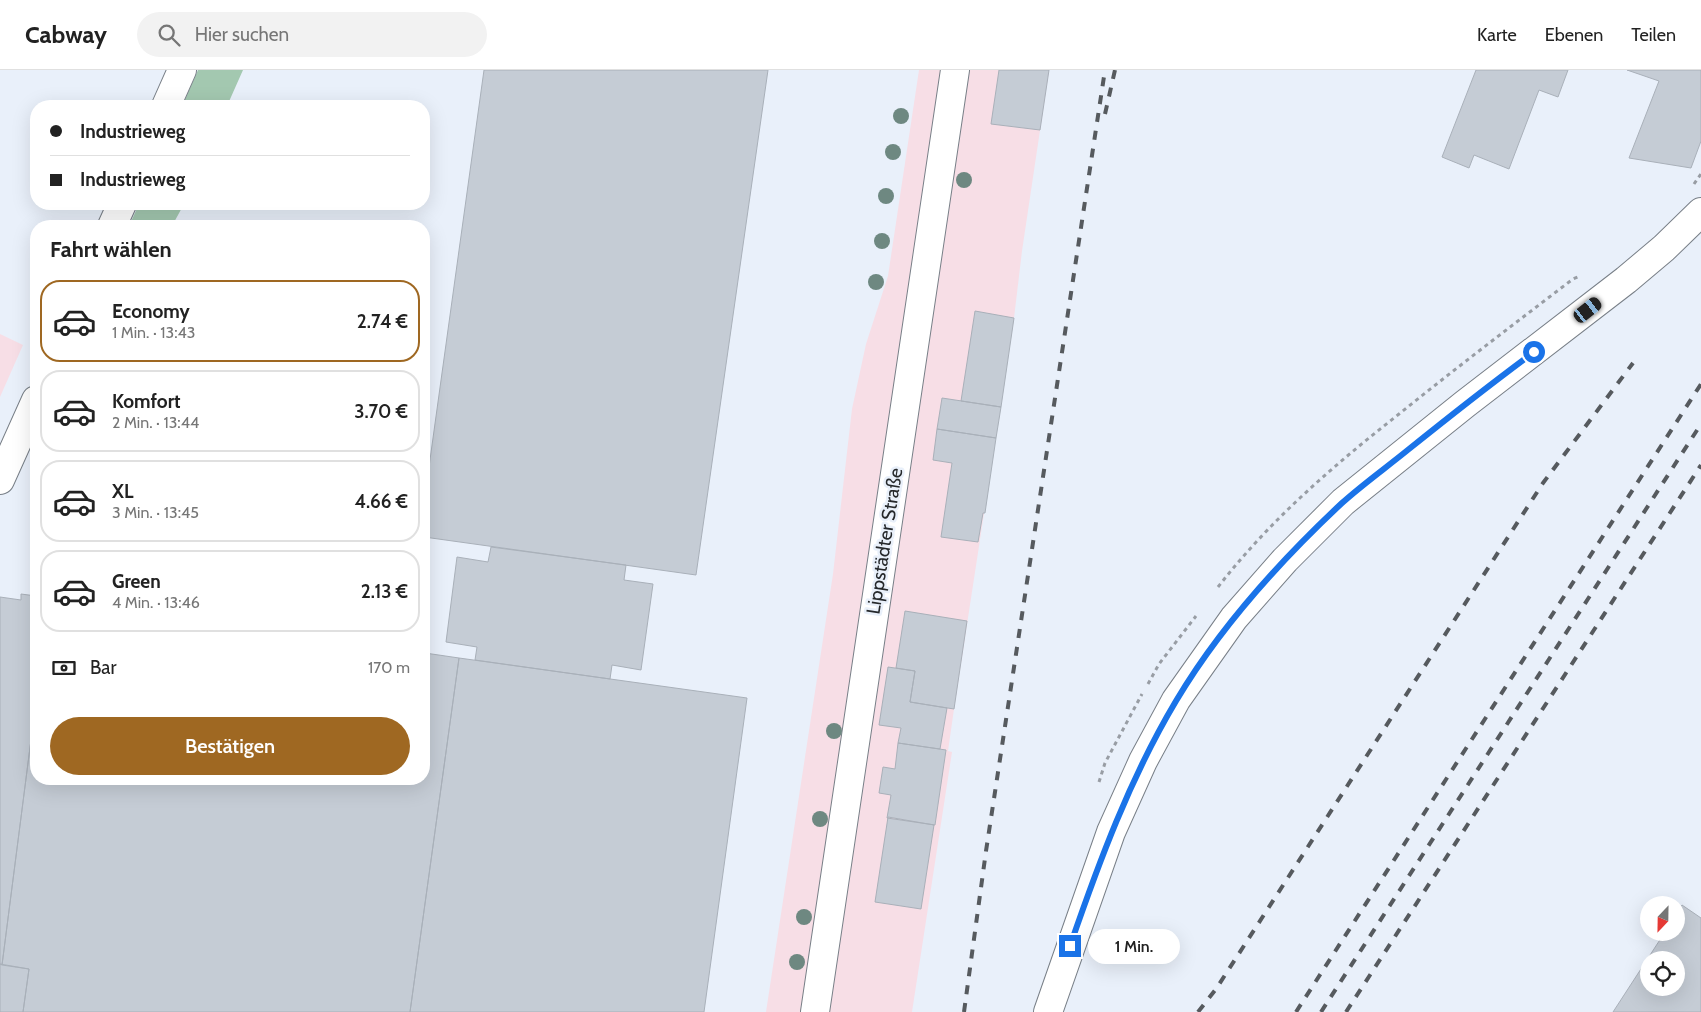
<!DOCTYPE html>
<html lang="de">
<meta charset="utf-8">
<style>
:root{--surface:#fff;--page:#f2f2f2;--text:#222;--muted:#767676;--line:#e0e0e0;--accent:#9f6822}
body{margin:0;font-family:Cabin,sans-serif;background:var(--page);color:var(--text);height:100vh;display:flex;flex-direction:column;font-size:19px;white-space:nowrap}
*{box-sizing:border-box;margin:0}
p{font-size:16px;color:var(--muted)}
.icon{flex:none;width:28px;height:28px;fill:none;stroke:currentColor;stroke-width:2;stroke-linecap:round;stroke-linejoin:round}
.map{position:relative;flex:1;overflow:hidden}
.drawer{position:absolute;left:30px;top:150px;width:400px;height:565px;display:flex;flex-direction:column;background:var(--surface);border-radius:20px;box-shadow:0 5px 20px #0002}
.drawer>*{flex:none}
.banner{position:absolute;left:30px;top:30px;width:400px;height:110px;border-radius:20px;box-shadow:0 5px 20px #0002;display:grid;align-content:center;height:110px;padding:0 20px;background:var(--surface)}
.needle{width:32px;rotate:202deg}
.buttons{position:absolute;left:1640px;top:826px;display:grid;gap:10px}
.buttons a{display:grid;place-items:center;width:45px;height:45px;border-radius:50%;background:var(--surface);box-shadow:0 5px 20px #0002;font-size:25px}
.end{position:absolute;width:22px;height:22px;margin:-11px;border:6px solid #1a73e8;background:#fff;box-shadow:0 0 0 2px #fff}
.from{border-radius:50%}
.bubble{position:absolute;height:35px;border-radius:18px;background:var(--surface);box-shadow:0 5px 20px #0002;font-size:16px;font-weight:600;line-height:35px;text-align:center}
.car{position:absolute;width:15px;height:30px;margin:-15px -8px;border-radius:6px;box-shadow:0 0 4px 1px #0007;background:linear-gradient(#222 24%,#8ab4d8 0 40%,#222 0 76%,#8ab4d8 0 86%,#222 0)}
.banner b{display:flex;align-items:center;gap:18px;height:48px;font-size:19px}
.banner b+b{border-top:1px solid var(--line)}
.banner i{width:12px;height:12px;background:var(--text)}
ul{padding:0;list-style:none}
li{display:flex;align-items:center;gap:15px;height:82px;margin:0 10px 8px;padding:0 10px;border:2px solid var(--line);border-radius:20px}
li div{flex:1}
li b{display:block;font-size:19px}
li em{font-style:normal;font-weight:600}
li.active{border-color:var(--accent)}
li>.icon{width:45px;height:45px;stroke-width:1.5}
h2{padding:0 20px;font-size:22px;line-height:60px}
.pay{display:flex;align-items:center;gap:12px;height:55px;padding:0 20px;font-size:19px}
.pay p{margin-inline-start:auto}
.action{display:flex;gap:10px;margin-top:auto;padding:10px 20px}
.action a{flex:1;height:58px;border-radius:30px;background:var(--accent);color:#fff;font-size:20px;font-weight:600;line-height:58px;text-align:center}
header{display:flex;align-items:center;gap:30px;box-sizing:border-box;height:70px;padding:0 25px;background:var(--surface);border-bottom:1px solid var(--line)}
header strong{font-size:24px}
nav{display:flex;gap:28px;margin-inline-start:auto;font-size:18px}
.search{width:350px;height:45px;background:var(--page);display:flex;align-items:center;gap:12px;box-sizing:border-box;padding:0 18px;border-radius:28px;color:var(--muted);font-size:19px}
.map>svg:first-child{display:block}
</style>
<header>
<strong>Cabway</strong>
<div class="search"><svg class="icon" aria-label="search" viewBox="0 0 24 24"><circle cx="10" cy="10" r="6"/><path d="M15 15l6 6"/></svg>Hier suchen</div>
<nav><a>Karte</a><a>Ebenen</a><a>Teilen</a></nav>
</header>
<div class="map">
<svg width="1701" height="942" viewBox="0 0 1701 942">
<rect width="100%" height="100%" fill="#e9f0fa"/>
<path fill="#f7dee6" d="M919 0H1049L1022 181 1014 248 954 639 948 681 952 682 912 942H766L833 504 852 339 866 274 888 206Z
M0 264 23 275 0 327Z"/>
<path fill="#a3c8b0" d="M198 0H243L227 36H182Z
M139 134H184L172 156H129Z"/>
<path fill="#c5ccd5" stroke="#a9b0b9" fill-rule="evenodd" d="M484 0H768L696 505 424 467V433Z
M999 0H1049L1040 60 991 54Z
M1476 0H1568L1558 27 1539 20 1509 99 1474 85 1469 98 1442 87Z
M1627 0H1701V71L1691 98 1629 88 1659 11Z
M975 241 1014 248 1001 337 961 331Z
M942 328 1001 337 996 368 937 359Z
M937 359 996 368 985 443H983L978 472 941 467 952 393 933 390Z
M491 477 626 495 624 510 653 514 641 600 612 595 610 609 475 590 477 577 446 572 457 487 488 492Z
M21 524 36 526V631L2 895 0 894V527L21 530Z
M905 541 967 551 954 639 910 632 915 601 896 598Z
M425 583 459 588 410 942H23L29 899 2 895 36 631V709H424Z
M459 588 747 628 704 942H410Z
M888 597 915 601 910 632 947 638 940 679 898 673 901 658 879 655Z
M898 673 946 680 935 755 887 748 891 725 879 723 883 697 895 699Z
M888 747 934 755 921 839 875 832Z
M1682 835 1701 848V942H1613L1665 862H1676V844ZM1649 890H1676V918H1649Z
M0 894 29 899 23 942H0Z"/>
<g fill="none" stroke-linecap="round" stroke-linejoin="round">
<g stroke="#787f87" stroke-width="30">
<path id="minor" d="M166 36 182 0
M112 156 122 134
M0 410 36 330
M815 942 955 0
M1048 942 1111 762 1143 691 1176 630 1234 548 1285 490 1343 432 1465 334 1626 210 1664 178 1701 142"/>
</g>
<path stroke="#989da4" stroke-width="3" stroke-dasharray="4 4" stroke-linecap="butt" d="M1694 114 1701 104
M1218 517C1270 450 1333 396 1399 344 1456 298 1514 254 1573 209L1580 206
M1148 614 1159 594 1196 546
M1099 712 1105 693 1142 624"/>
<use href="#minor" stroke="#fff" stroke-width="28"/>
<path stroke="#565a5e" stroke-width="4" stroke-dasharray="9 9" stroke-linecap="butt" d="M1105 44 1115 0
M964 942 986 781 1105 0
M1198 942 1216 919 1543 413 1633 293
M1296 942 1701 314
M1321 942 1701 354
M1346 942 1701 395"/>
</g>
<g fill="#6e8881">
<circle cx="901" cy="46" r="8"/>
<circle cx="893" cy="82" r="8"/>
<circle cx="964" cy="110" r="8"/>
<circle cx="886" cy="126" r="8"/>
<circle cx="882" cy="171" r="8"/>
<circle cx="876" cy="212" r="8"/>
<circle cx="834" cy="661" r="8"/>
<circle cx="820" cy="749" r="8"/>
<circle cx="804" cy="847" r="8"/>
<circle cx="797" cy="892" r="8"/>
</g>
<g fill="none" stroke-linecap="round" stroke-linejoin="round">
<path stroke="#1a73e8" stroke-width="6" d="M1070 876C1099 792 1130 708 1176 631 1220 557 1280 491 1342 433 1363 414 1387 397 1409 379 1450 346 1492 313 1534 282"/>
</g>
<g text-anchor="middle" stroke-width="5" stroke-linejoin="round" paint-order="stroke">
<g font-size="19" fill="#25282b" stroke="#e9f0fa">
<text transform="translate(884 471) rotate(-81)" y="7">Lippstädter Straße</text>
</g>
</g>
</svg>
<div class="buttons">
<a><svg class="needle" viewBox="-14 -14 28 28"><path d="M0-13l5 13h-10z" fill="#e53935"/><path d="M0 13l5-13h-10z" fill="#767676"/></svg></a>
<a><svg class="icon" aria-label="locate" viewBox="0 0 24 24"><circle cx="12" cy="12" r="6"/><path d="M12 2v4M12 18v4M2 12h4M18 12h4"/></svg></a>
</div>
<i class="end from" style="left:1534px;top:282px"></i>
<i class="end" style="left:1070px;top:876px"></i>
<div class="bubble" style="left:1088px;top:859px;width:92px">1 Min.</div>
<i class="car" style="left:1588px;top:240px;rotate:52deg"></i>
<div class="banner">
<b><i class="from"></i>Industrieweg</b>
<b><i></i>Industrieweg</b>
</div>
<section class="drawer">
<h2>Fahrt wählen</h2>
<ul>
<li class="active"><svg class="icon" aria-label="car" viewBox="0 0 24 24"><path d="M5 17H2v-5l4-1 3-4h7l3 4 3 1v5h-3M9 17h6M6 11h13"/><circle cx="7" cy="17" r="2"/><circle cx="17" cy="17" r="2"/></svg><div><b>Economy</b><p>1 Min. · 13:43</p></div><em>2.74 €</em></li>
<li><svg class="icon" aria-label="car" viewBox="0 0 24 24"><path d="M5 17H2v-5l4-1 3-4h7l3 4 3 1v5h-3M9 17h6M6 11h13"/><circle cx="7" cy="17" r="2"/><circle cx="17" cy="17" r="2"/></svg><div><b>Komfort</b><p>2 Min. · 13:44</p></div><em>3.70 €</em></li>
<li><svg class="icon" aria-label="car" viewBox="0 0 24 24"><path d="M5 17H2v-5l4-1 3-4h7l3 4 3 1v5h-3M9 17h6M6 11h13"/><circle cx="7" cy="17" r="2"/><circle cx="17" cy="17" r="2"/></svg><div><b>XL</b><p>3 Min. · 13:45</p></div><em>4.66 €</em></li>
<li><svg class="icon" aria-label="car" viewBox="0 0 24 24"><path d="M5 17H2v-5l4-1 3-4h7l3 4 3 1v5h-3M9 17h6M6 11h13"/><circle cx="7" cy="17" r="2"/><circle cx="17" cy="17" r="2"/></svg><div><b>Green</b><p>4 Min. · 13:46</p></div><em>2.13 €</em></li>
</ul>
<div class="pay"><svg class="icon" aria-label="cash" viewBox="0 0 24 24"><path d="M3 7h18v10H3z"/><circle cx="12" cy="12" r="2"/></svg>Bar<p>170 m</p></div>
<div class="action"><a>Bestätigen</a></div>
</section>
</div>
